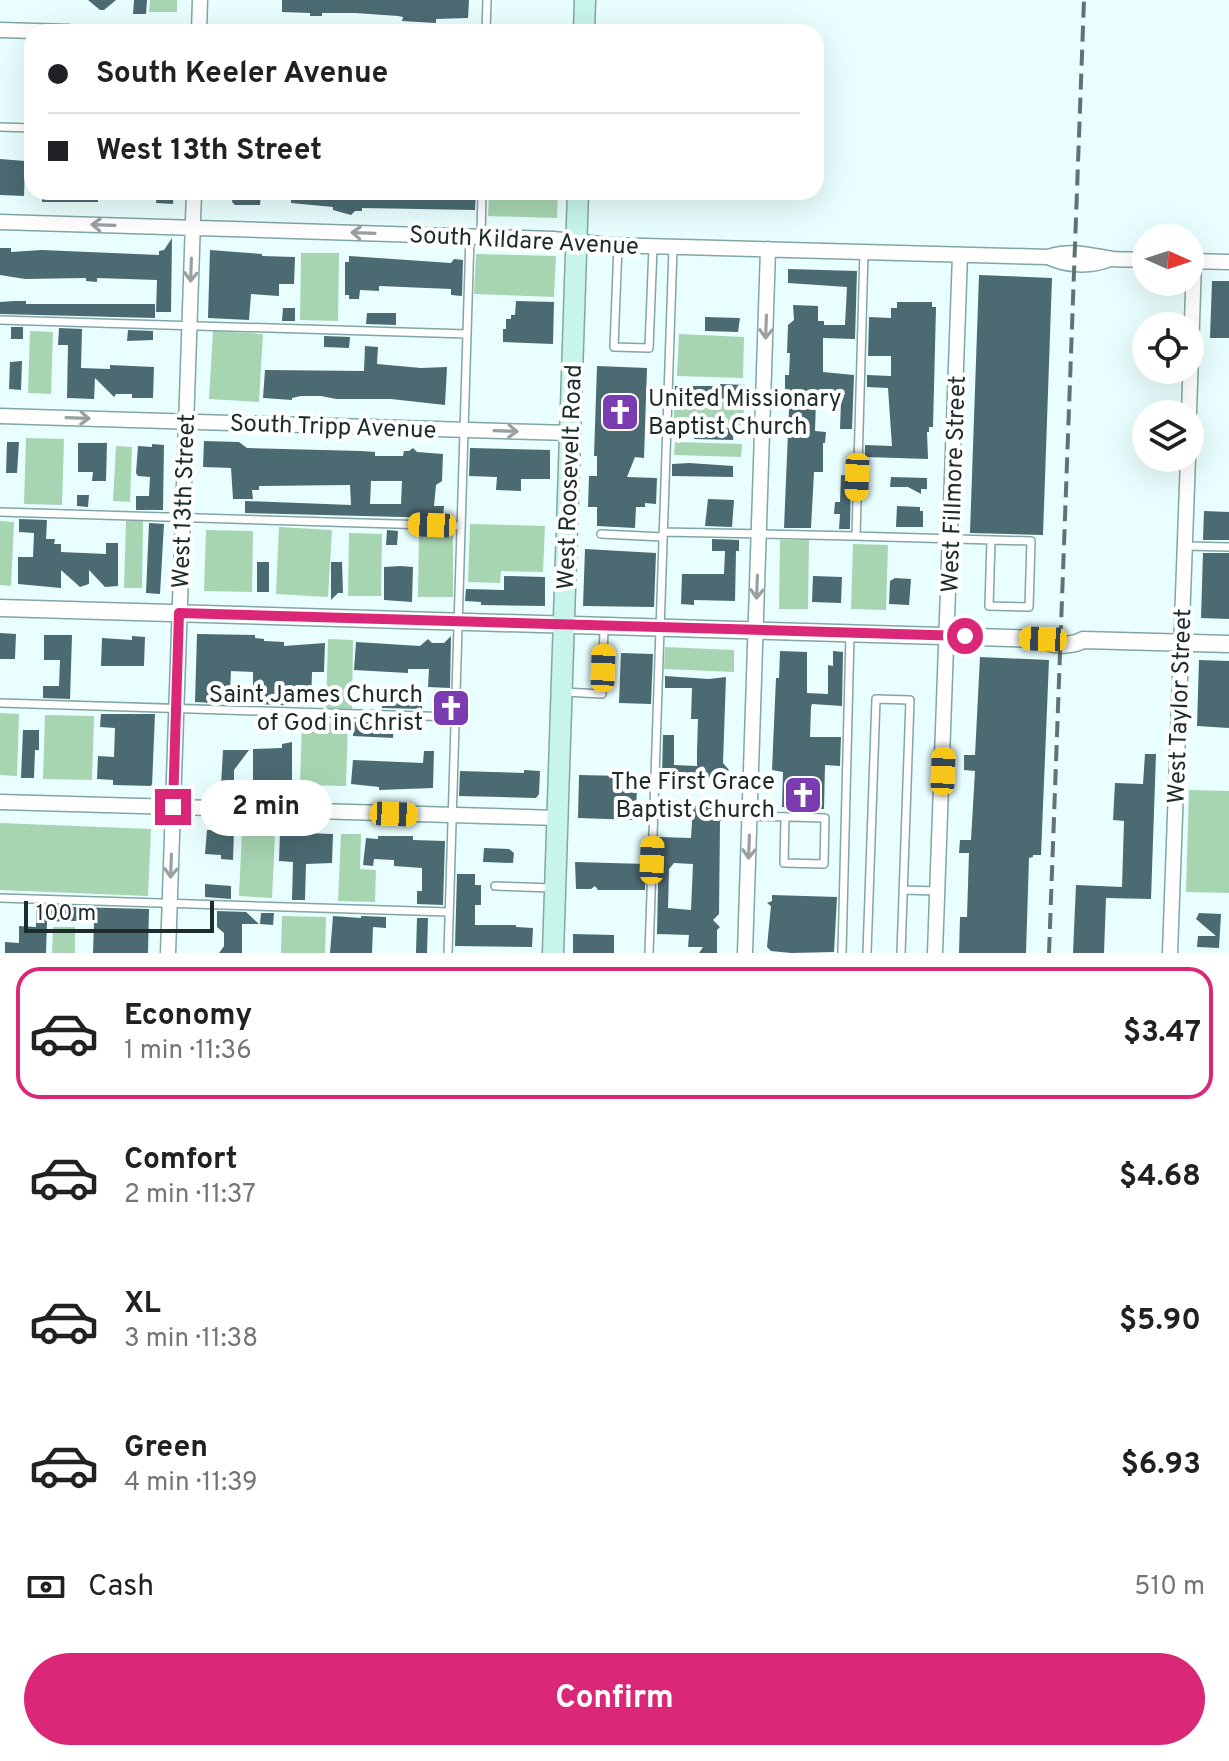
<!DOCTYPE html>
<meta charset="utf-8">
<style>
:root{--surface:#fff;--page:#f6f6f6;--text:#202124;--muted:#757577;--line:#e0e0e0;--accent:#db2777}
body{margin:0;font-family:Overpass,sans-serif;background:var(--page);color:var(--text);height:100vh;display:flex;flex-direction:column;font-size:30px;white-space:nowrap}
*{box-sizing:border-box;margin:0}
p{font-size:26px;color:var(--muted)}
.icon{flex:none;width:44px;height:44px;fill:none;stroke:currentColor;stroke-width:2;stroke-linecap:round;stroke-linejoin:round}
.map{position:relative;height:953px;overflow:hidden}
.sheet{display:flex;flex-direction:column;background:var(--surface);flex:1}
.sheet>*{flex:none}
.hud{position:absolute;left:24px;top:24px;width:800px;height:176px;border-radius:24px;box-shadow:0 8px 32px #0002;display:grid;align-content:center;height:176px;padding:0 24px;background:var(--surface)}
.needle{width:52px;rotate:93deg}
.fabs{position:absolute;left:1132px;top:224px;display:grid;gap:16px}
.fabs a{display:grid;place-items:center;width:72px;height:72px;border-radius:50%;background:var(--surface);box-shadow:0 8px 32px #0002;font-size:40px}
.scale{position:absolute;left:24px;bottom:20px;width:190px;box-sizing:border-box;padding-left:8px;border:4px solid #1d2b2b;border-top:0;font-size:22px;line-height:28px;white-space:nowrap;color:#1d2b2b;-webkit-text-stroke:6px #fff;paint-order:stroke}
.end{position:absolute;width:36px;height:36px;margin:-18px;border:10px solid #db2777;background:#fff;box-shadow:0 0 0 4px #fff}
.from{border-radius:50%}
.bubble{position:absolute;height:56px;border-radius:28px;background:var(--surface);box-shadow:0 8px 32px #0002;font-size:26px;font-weight:700;line-height:56px;text-align:center}
.car{position:absolute;width:24px;height:48px;margin:-24px -12px;border-radius:10px;box-shadow:0 0 6px 2px #0007;background:linear-gradient(#f5c518 24%,#345 0 40%,#f5c518 0 76%,#345 0 86%,#f5c518 0)}
.hud b{display:flex;align-items:center;gap:28px;height:76px;font-size:30px}
.hud b+b{border-top:2px solid var(--line)}
.hud i{width:20px;height:20px;background:var(--text)}
ul{padding:14px 0 0;list-style:none}
li{display:flex;align-items:center;gap:24px;height:132px;margin:0 16px 12px;padding:0 8px;border:4px solid transparent;border-radius:24px}
li div{flex:1}
li b{display:block;font-size:30px}
li em{font-style:normal;font-weight:700}
li.on{border-color:var(--accent)}
li>.icon{width:72px;height:72px;stroke-width:1.5}
.pay{display:flex;align-items:center;gap:20px;height:88px;padding:0 24px;font-size:30px}
.pay p{margin-inline-start:auto}
.cta{display:flex;gap:16px;margin-top:auto;padding:16px 24px}
.cta a{flex:1;height:92px;border-radius:48px;background:var(--accent);color:#fff;font-size:32px;font-weight:700;line-height:92px;text-align:center}
.map>svg:first-child{display:block}
</style>
<div class="map">
<svg width="1229" height="953" viewBox="0 0 1229 953">
<rect width="100%" height="100%" fill="#e9fefe"/>
<path fill="#a7d5b1" d="M150 0H177V12H149Z
M489 192H558L557 218 488 216Z
M301 253H339L338 321 300 320Z
M476 254 556 256 554 297 474 294Z
M30 331 53 332 51 394 28 393Z
M213 331 263 334 259 402 209 399Z
M679 334 744 337 743 378 677 376Z
M674 401 744 402 743 425 674 424Z
M26 438 64 439 62 505 24 504Z
M675 442 742 444 741 457 674 455Z
M116 446 132 447 130 502 113 501Z
M0 521 14 522 11 586 0 585Z
M126 521H143L142 588H124Z
M470 524 545 526 543 572 501 571 500 583 468 582Z
M279 527 332 530 328 597 276 594Z
M206 530 253 531 252 592 204 591Z
M419 532 453 533V597H418Z
M349 533 382 534 381 596H348Z
M780 540H809L808 609H779Z
M853 544 888 545 886 610 851 609Z
M328 639 353 640 352 709 326 708Z
M665 647 734 650V672L664 669Z
M0 713 19 714 17 776 0 775Z
M45 715 94 716 92 780 43 779Z
M302 722 348 723 346 786 300 785Z
M1189 790 1229 791V893L1186 892Z
M0 823 151 829 148 896 0 890Z
M242 832 275 833 272 898 239 896Z
M341 834H361L360 869 376 870 375 902 338 901Z
M282 916 326 917 325 953H281Z
M53 927H75V953H52Z"/>
<path fill="#4c6a72" fill-rule="evenodd" d="M88 0H116L104 10H100Z
M134 0H147L146 14H133Z
M282 0H469L468 18 436 19V23L402 21 403 17 398 16 355 13H322V16H310V13L282 12Z
M0 159 25 161 24 196 0 195Z
M42 192H98V202H42Z
M157 192H174L173 204 156 203Z
M233 192H261L260 205H235L232 202Z
M291 192H476L475 210 362 208V211H355L351 215 333 210V207L291 203Z
M172 238 171 312H156L157 280 97 278V282L86 281V278L25 279 0 275V248H11V252L42 250 159 255V251L164 250Z
M210 250 262 254V256L295 257 294 284H279V296L251 294 249 320 208 318Z
M349 256 451 263 454 259 463 260 462 296 451 295V289L379 286V291L360 290 359 299H349V295H345V262H349Z
M788 269 857 271 855 339 823 338V372L854 375 852 429H840L841 401 816 399 815 431 826 432 825 443H823V472H814L811 528H784L789 409 788 395H785V375H789L790 353H787L788 325 794 320 793 305 818 306V321H824V325H845L847 287 788 283Z
M979 275 1052 278 1043 535 970 533Z
M1212 281H1229V338H1210Z
M14 301H26V304H155V318L0 314V302Z
M516 301 554 302 553 344 503 342V329H506V319H511V315H515Z
M897 302H932V307H936L933 427H929V432H927L928 459 865 457V445L892 446 888 388 867 387V375L891 376V356H868L869 317 891 318V308H897Z
M283 308H295V321H282Z
M367 313H396V325L366 324Z
M705 317 740 318 738 332 705 331Z
M11 327H23V339H11Z
M59 328 82 329 81 368 110 369V365L154 367 153 398H132V394H116L114 397 95 378 94 399 67 398 68 345H58Z
M128 330 153 331V340L127 341Z
M324 336 350 337 349 348 324 347Z
M365 346 378 347 377 364 421 368 447 367 445 405 391 399H336L321 396H301L292 398V400L263 398 265 370 364 371Z
M22 361 21 390 9 389 10 362Z
M597 366 647 368 644 458 635 457 627 477 657 478 656 504 645 503V507H636L635 528 597 526V507H588L589 476H597V456H594Z
M720 384 745 385 738 392V399L674 397 675 386H720Z
M695 427 734 428 733 440 694 439Z
M204 441 239 442 247 448 361 451 375 452V456H403L404 451H409L413 448 417 452 443 454 442 481 436 485 434 506H444L443 518 245 513V501L351 505 350 485 259 486V490H252L253 499H233L231 468 203 467ZM371 481H402L401 504H370Z
M7 442H19L17 473H6Z
M78 443H107L106 481H92L93 472H78Z
M152 444 164 445 163 510H136V496H149L150 477 138 476 136 473 138 446 152 447Z
M470 448 550 450V479H521V491L496 490 497 477 469 476Z
M689 463 733 466V477L672 476V464Z
M841 475 851 476 850 529H839L840 514H834L835 502H840Z
M891 477 927 478V489H921V494L908 487H890Z
M77 495H89L88 507 77 506Z
M708 499 734 500 732 527 705 526Z
M897 506 920 507V511H923V527H896Z
M1204 511 1229 512V540H1203Z
M19 519 47 520 46 539H55L54 544H61V552L106 554V543H118V586L105 587 89 570V584L80 587 61 570V588L18 584V557H33L34 533 19 532Z
M149 523 164 524 160 594 146 593Z
M387 530 398 531 397 545H386Z
M712 539 739 540V551H736L735 601 694 600V605L681 604 682 574H724L725 551H712Z
M585 549 656 553 654 607 583 606Z
M1203 553H1229V619L1201 618Z
M257 562H269V592H257Z
M331 562H342L343 593H338L331 600Z
M401 566 413 567 412 602 384 600V567Z
M504 576 545 577V606L481 605V602L465 601 466 589 504 590Z
M813 576 842 577 841 603 812 602Z
M895 578 911 579 909 605 889 604 890 581Z
M0 633 16 634 15 659H0Z
M197 634 255 635V638L264 639V641L284 642V646L325 643 324 672H312L311 706 253 704V672L231 671 230 691H234L233 704 195 702Z
M44 635H72L70 699 43 698V686H59L60 660H44Z
M132 636 145 637 144 666H101L102 638 132 640Z
M451 636 450 688 428 687 429 669H408V673L354 670 356 642 420 646 428 639 432 643H444Z
M780 651 807 652V693L828 694V665L833 666V651L843 652 842 706 812 704 811 707 810 737H841L840 766 825 765 824 809 782 807 783 772 772 770 776 678H779Z
M621 653 653 654 651 704 619 703Z
M980 657 1049 660 1041 855H1033V857L1029 858 1026 953H959L960 917H967L969 853H959L960 840H971L975 771 964 770V755H975Z
M1199 660 1229 661V728L1197 726Z
M665 676 709 679 726 677 723 763 729 770 725 773V778L662 776 663 735H674V765L697 766V751L698 719H691L692 688H665Z
M382 697 422 698V709L382 708Z
M101 714H155L152 786 113 785V780L97 779 98 756 114 757 115 728 100 727Z
M353 722H394L393 738 353 736Z
M23 730H39V750H35L34 778H21Z
M292 742V783L266 786 267 782H253V749L282 748V744Z
M223 750H249L234 770V780H228L221 786Z
M424 751H434L433 788 379 790V787L351 784 353 760 423 763Z
M1145 754H1156L1151 899 1106 898 1104 953H1073L1076 885 1122 887 1124 821 1113 820 1115 783 1143 784Z
M524 770 540 771 539 794 536 798 459 796 460 771 524 773Z
M579 775 624 776 623 791H637L635 820 578 818Z
M693 806 723 807V821H720L719 914 713 920 720 927 717 930V953H699L703 947H688L689 935 657 934 659 837 691 838ZM674 863 693 864 691 910 668 908 669 869Z
M207 830H234L233 860 221 859V855L205 854Z
M280 832 333 834 332 863 306 864 305 900H292L293 862 279 861Z
M378 836H413V840L445 841 443 905 417 904V891H422V868L394 866V860L374 859 373 866 363 865 366 838 378 839Z
M484 848 509 849 514 853 513 863 483 862Z
M575 862 646 864 645 890H598L595 886 591 889H576Z
M457 874H475V885H481V905H475V925H516V927L533 928 532 947 455 946Z
M205 884 231 886V899L205 897Z
M772 895 837 897 834 952 791 953 771 951 767 947 771 906 767 903 772 901Z
M36 906 149 909 148 953H93L94 921H64L47 922 46 953H5V942L19 943V926L36 927Z
M217 911 246 912 259 924H242V953H219L224 946V933L217 927Z
M261 913H274L273 925 260 924Z
M1199 913 1221 914 1219 948 1197 947 1198 936H1216L1196 919Z
M333 916 361 918V916L386 917V928L373 927 372 953H330Z
M417 918H428L427 953H416Z
M573 934 614 935V953H573Z"/>
<g fill="none" stroke-linecap="round" stroke-linejoin="round">
<g stroke="#84a5a5" stroke-width="10">
<path id="service" d="M486 32 487 0
M0 127 32 128
M481 236 482 192
M618 245 614 347 649 348 653 247
M0 320 467 334
M0 512 461 526
M663 532C786 534 908 537 1031 541L1029 607 989 606 991 540
M601 534 663 537
M856 536 864 252
M1185 546 1229 547
M564 692 602 694 604 628
M0 703 455 717
M750 816 825 818 824 864 784 863 785 817
M495 886 553 888
M903 890 937 891
M0 898 449 912
M448 953 470 236
M649 953 673 248
M842 953 850 635
M867 953 876 699 910 700 901 953"/>
</g>
<g stroke="#84a5a5" stroke-width="17">
<path id="minor" d="M0 30 69 32
M199 32 200 0
M0 222 553 239 609 245 1048 257C1073 249 1090 256 1113 259 1124 260 1135 259 1146 260
M1048 257C1067 266 1091 267 1110 259
M1190 261 1229 262
M1189 414 1194 261
M0 416 570 433
M0 802 558 818
M168 953 194 192
M745 953 768 249
M935 953 960 255
M1170 953 1188 458"/>
</g>
<g stroke="#84a5a5" stroke-width="19">
<path id="tertiary" d="M0 608 1043 639C1053 647 1072 646 1083 640L1229 644"/>
</g>
<g stroke="#84a5a5" stroke-width="23">
<path id="secondary" d="M584 32 585 0
M553 953 578 192"/>
</g>
<use href="#service" stroke="#fff" stroke-width="7"/>
<use href="#minor" stroke="#fff" stroke-width="14"/>
<use href="#tertiary" stroke="#fff" stroke-width="16"/>
<use href="#secondary" stroke="#c7f5ea" stroke-width="20"/>
<path stroke="#627272" stroke-width="4" stroke-dasharray="16 8" stroke-linecap="butt" d="M1049 953 1084 0"/>
</g>
<defs><path id="oneway-shaft" d="M-6 0H5M1.5-3L5.5 0L1.5 3" fill="none" stroke-width="1.6" stroke-linecap="round" stroke-linejoin="round" transform="scale(2)"/></defs>
<g stroke="#99a0a0">
<use href="#oneway-shaft" transform="translate(103 225) rotate(-178)"/>
<use href="#oneway-shaft" transform="translate(363 233) rotate(-178)"/>
<use href="#oneway-shaft" transform="translate(191 270) rotate(92)"/>
<use href="#oneway-shaft" transform="translate(766 327) rotate(92)"/>
<use href="#oneway-shaft" transform="translate(78 418) rotate(2)"/>
<use href="#oneway-shaft" transform="translate(506 431) rotate(2)"/>
<use href="#oneway-shaft" transform="translate(757 587) rotate(92)"/>
<use href="#oneway-shaft" transform="translate(749 847) rotate(92)"/>
<use href="#oneway-shaft" transform="translate(171 866) rotate(92)"/>
</g>
<g fill="none" stroke-linecap="round" stroke-linejoin="round">
<path stroke="#db2777" stroke-width="10" d="M173 807 179 613 965 636"/>
</g>
<defs>
<g id="church-square" transform="scale(2)"><rect x="-9" y="-9" width="18" height="18" rx="4" fill="#7b3cb1" stroke="#fff"/><path d="M-1.2-6h2.4v3.5h3.3v2.4h-3.3V6h-2.4V-.1h-3.3v-2.4h3.3Z" fill="#fff"/></g>
</defs>
<g fill-rule="evenodd">
<use href="#church-square" x="620" y="412"/>
<use href="#church-square" x="451" y="708"/>
<use href="#church-square" x="803" y="795"/>
</g>
<g text-anchor="middle" stroke-width="8" stroke-linejoin="round" paint-order="stroke">
<g font-size="24" fill="#1d2b2b" stroke="#fff">
<text transform="translate(524 240) rotate(3)" y="8">South Kildare Avenue</text>
<text transform="translate(333 426) rotate(2)" y="8">South Tripp Avenue</text>
<text transform="translate(569 477) rotate(-88)" y="8">West Roosevelt Road</text>
<text transform="translate(953 484) rotate(-88)" y="8">West Fillmore Street</text>
<text transform="translate(183 501) rotate(-88)" y="8">West 13th Street</text>
<text transform="translate(1179 706) rotate(-88)" y="8">West Taylor Street</text>
</g>
<g font-size="24" fill="#1d2b2b" stroke="#fff" text-anchor="end">
<text x="648" y="406" text-anchor="start">United Missionary<tspan x="648" dy="28">Baptist Church</tspan></text>
<text x="423" y="702">Saint James Church<tspan x="423" dy="28">of God in Christ</tspan></text>
<text x="775" y="789">The First Grace<tspan x="775" dy="28">Baptist Church</tspan></text>
</g>
</g>
</svg>
<div class="fabs">
<a><svg class="needle" viewBox="-14 -14 28 28"><path d="M0-13l5 13h-10z" fill="#e53935"/><path d="M0 13l5-13h-10z" fill="#757577"/></svg></a>
<a><svg class="icon" aria-label="locate" viewBox="0 0 24 24"><circle cx="12" cy="12" r="6"/><path d="M12 2v4M12 18v4M2 12h4M18 12h4"/></svg></a>
<a><svg class="icon" aria-label="layers" viewBox="0 0 24 24"><path d="M12 4l9 5-9 5-9-5zM3 14l9 5 9-5"/></svg></a>
</div>
<div class="scale">100 m</div>
<i class="end from" style="left:965px;top:636px"></i>
<i class="end" style="left:173px;top:807px"></i>
<div class="bubble" style="left:200px;top:780px;width:132px">2 min</div>
<i class="car" style="left:857px;top:477px;rotate:182deg"></i>
<i class="car" style="left:432px;top:525px;rotate:272deg"></i>
<i class="car" style="left:1043px;top:639px;rotate:272deg"></i>
<i class="car" style="left:603px;top:668px;rotate:2deg"></i>
<i class="car" style="left:943px;top:771px;rotate:2deg"></i>
<i class="car" style="left:394px;top:814px;rotate:92deg"></i>
<i class="car" style="left:652px;top:860px;rotate:2deg"></i>
<div class="hud">
<b><i class="from"></i>South Keeler Avenue</b>
<b><i></i>West 13th Street</b>
</div>
</div>
<section class="sheet">
<ul>
<li class="on"><svg class="icon" aria-label="car" viewBox="0 0 24 24"><path d="M5 17H2v-5l4-1 3-4h7l3 4 3 1v5h-3M9 17h6M6 11h13"/><circle cx="7" cy="17" r="2"/><circle cx="17" cy="17" r="2"/></svg><div><b>Economy</b><p>1 min · 11:36</p></div><em>$3.47</em></li>
<li><svg class="icon" aria-label="car" viewBox="0 0 24 24"><path d="M5 17H2v-5l4-1 3-4h7l3 4 3 1v5h-3M9 17h6M6 11h13"/><circle cx="7" cy="17" r="2"/><circle cx="17" cy="17" r="2"/></svg><div><b>Comfort</b><p>2 min · 11:37</p></div><em>$4.68</em></li>
<li><svg class="icon" aria-label="car" viewBox="0 0 24 24"><path d="M5 17H2v-5l4-1 3-4h7l3 4 3 1v5h-3M9 17h6M6 11h13"/><circle cx="7" cy="17" r="2"/><circle cx="17" cy="17" r="2"/></svg><div><b>XL</b><p>3 min · 11:38</p></div><em>$5.90</em></li>
<li><svg class="icon" aria-label="car" viewBox="0 0 24 24"><path d="M5 17H2v-5l4-1 3-4h7l3 4 3 1v5h-3M9 17h6M6 11h13"/><circle cx="7" cy="17" r="2"/><circle cx="17" cy="17" r="2"/></svg><div><b>Green</b><p>4 min · 11:39</p></div><em>$6.93</em></li>
</ul>
<div class="pay"><svg class="icon" aria-label="cash" viewBox="0 0 24 24"><path d="M3 7h18v10H3z"/><circle cx="12" cy="12" r="2"/></svg>Cash<p>510 m</p></div>
<div class="cta"><a>Confirm</a></div>
</section>
